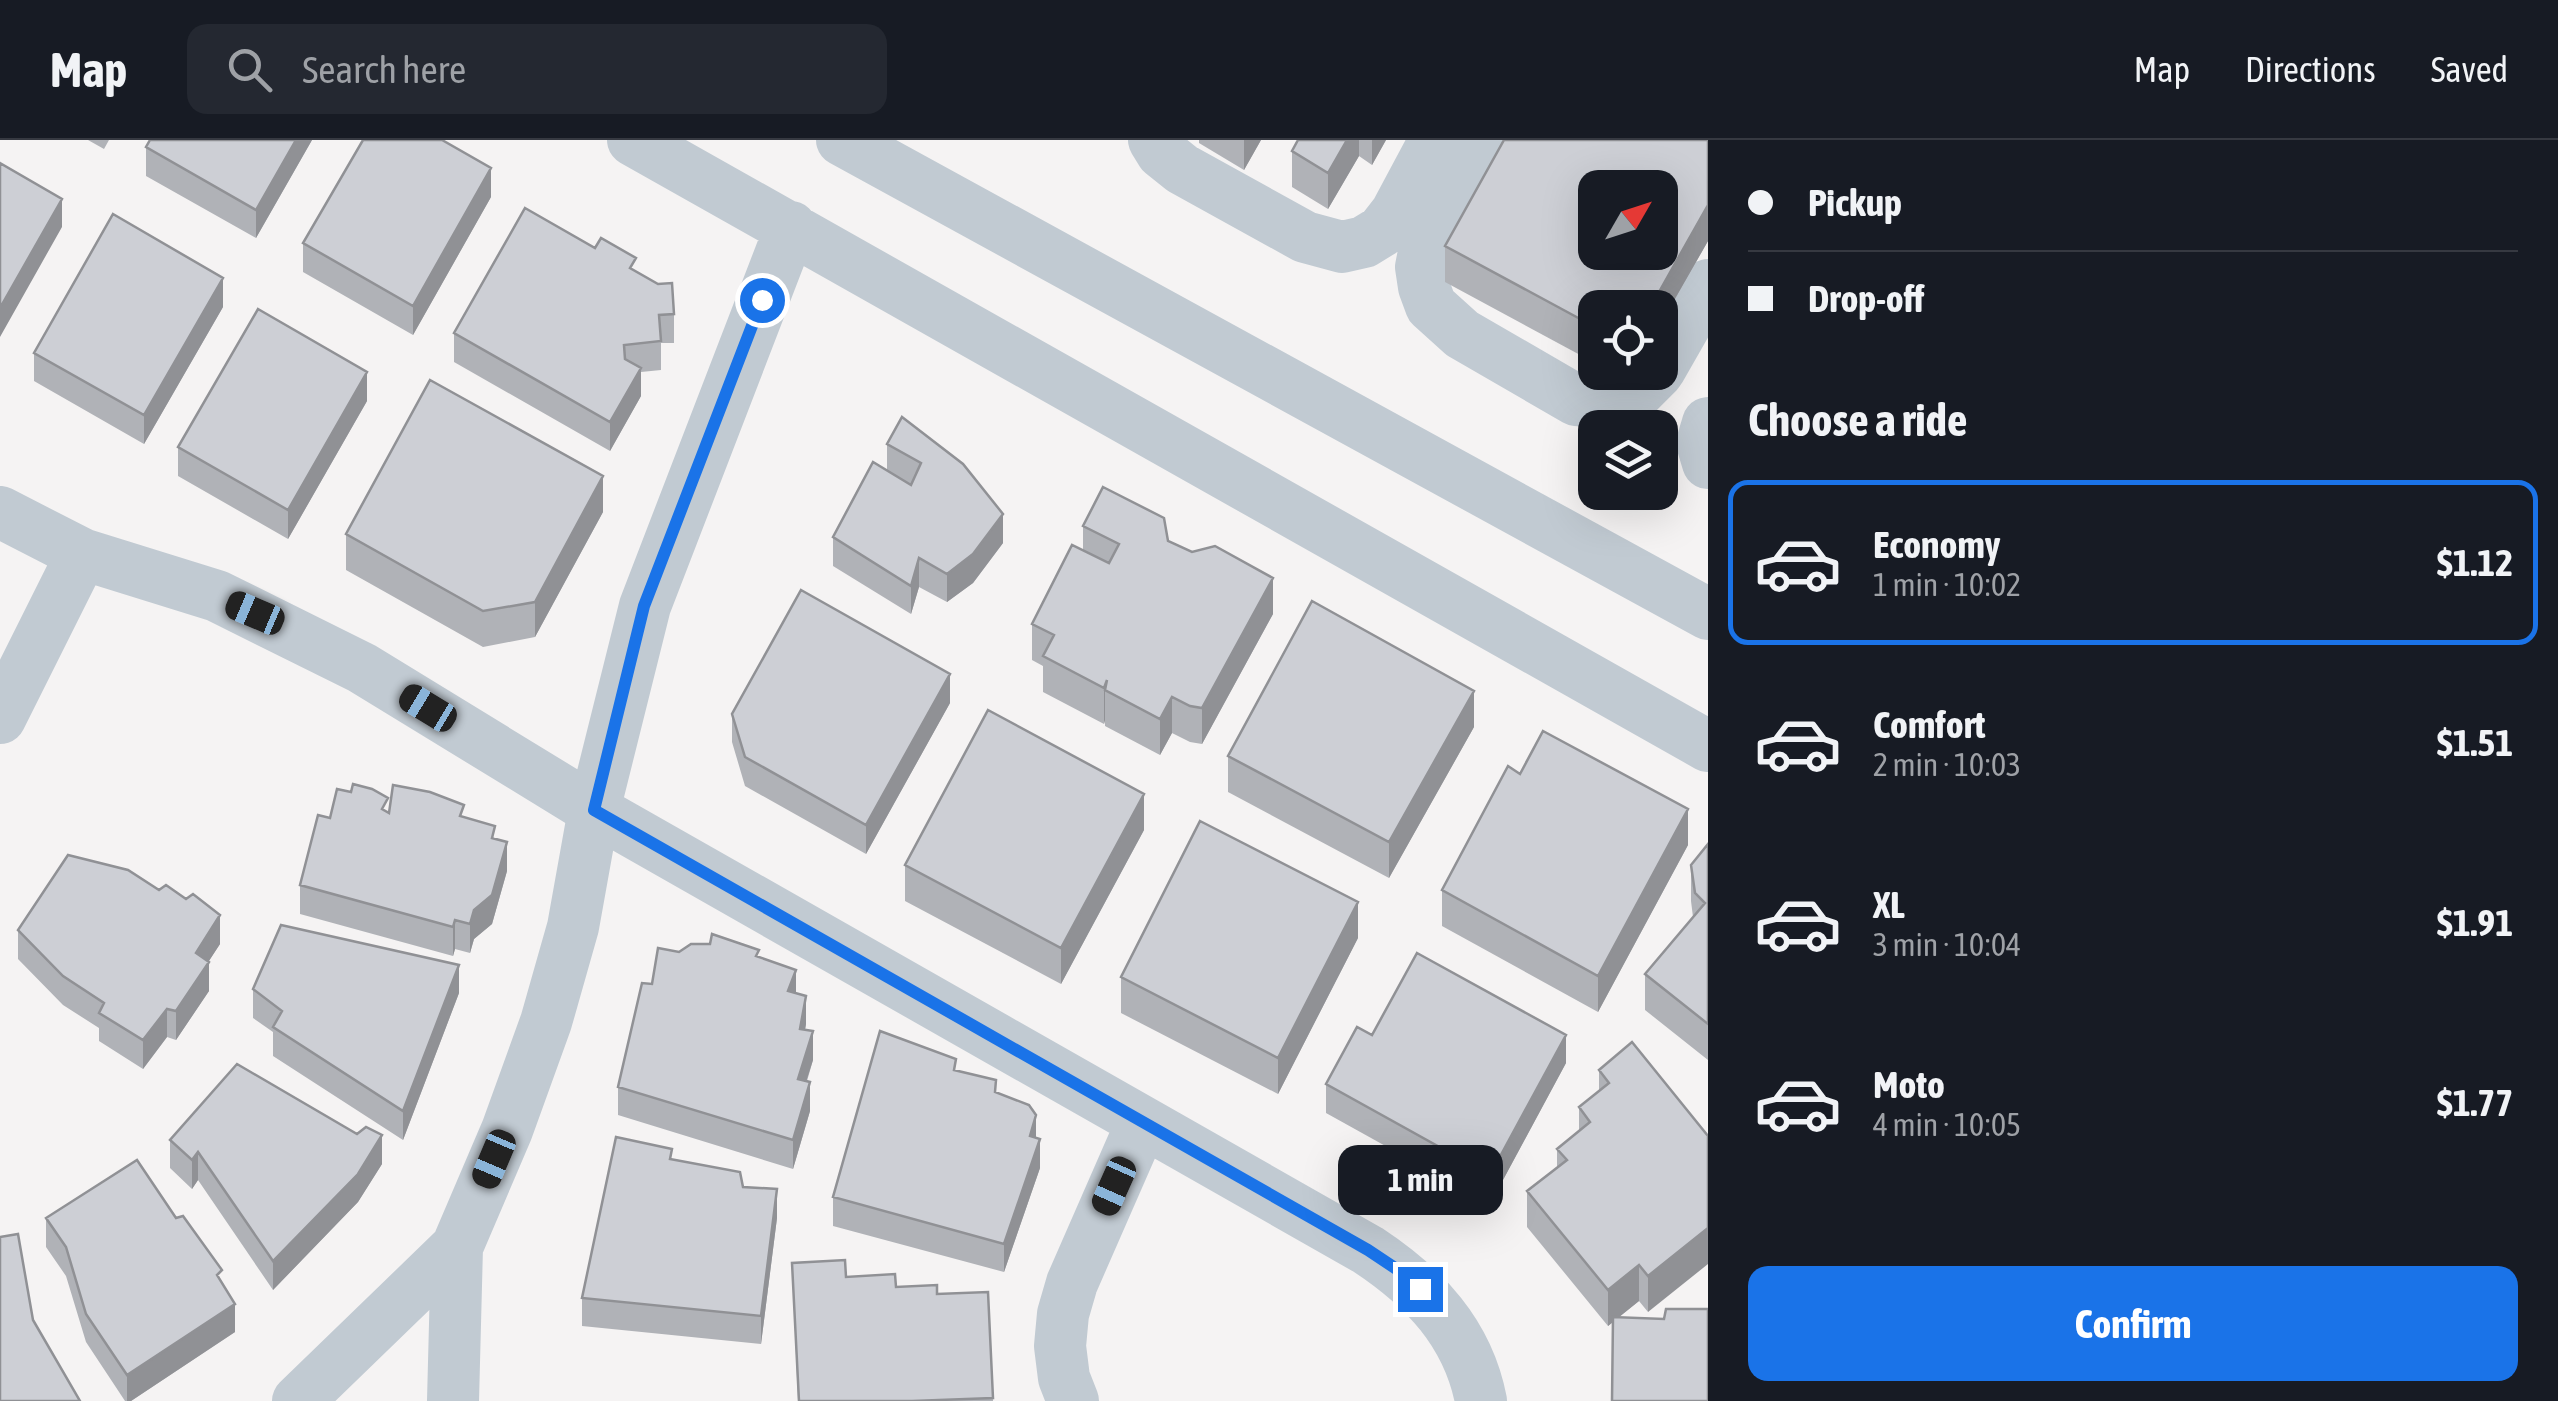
<!DOCTYPE html>
<meta charset="utf-8">
<style>
:root{--surface:#171b24;--page:#242831;--text:#f1f3f6;--muted:#9ea1a6;--line:#363941;--accent:#1a73e8}
body{margin:0;font-family:"Asap Condensed",sans-serif;background:var(--page);color:var(--text);height:100vh;display:flex;flex-direction:column;font-size:38px;white-space:nowrap}
*{box-sizing:border-box;margin:0}
p{font-size:32px;color:var(--muted)}
.icon{flex:none;width:55px;height:55px;fill:none;stroke:currentColor;stroke-width:2;stroke-linecap:round;stroke-linejoin:round}
.map{position:relative;flex:1;overflow:hidden}
.details{display:flex;flex-direction:column;background:var(--surface);width:850px}
.details>*{flex:none}
.hud{display:grid;align-content:center;height:220px;padding:0 40px;background:var(--surface)}
.needle{width:65px;rotate:51deg}
.fabs{position:absolute;left:1578px;top:30px;display:grid;gap:20px}
.fabs a{display:grid;place-items:center;width:100px;height:100px;border-radius:20px;background:var(--surface);box-shadow:0 10px 40px #0002;font-size:50px}
.end{position:absolute;width:45px;height:45px;margin:-22px;border:12px solid #1a73e8;background:#fff;box-shadow:0 0 0 5px #fff}
.from{border-radius:50%}
.bubble{position:absolute;height:70px;border-radius:20px;background:var(--surface);box-shadow:0 10px 40px #0002;font-size:32px;font-weight:700;line-height:70px;text-align:center}
.car{position:absolute;width:30px;height:60px;margin:-30px -15px;border-radius:12px;box-shadow:0 0 8px 2px #0007;background:linear-gradient(#222 24%,#8ab4d8 0 40%,#222 0 76%,#8ab4d8 0 86%,#222 0)}
.hud b{display:flex;align-items:center;gap:35px;height:95px;font-size:38px}
.hud b+b{border-top:2px solid var(--line)}
.hud i{width:25px;height:25px;background:var(--text)}
ul{padding:0;list-style:none}
li{display:flex;align-items:center;gap:30px;height:165px;margin:0 20px 15px;padding:0 20px;border:5px solid transparent;border-radius:20px}
li div{flex:1}
li b{display:block;font-size:38px}
li em{font-style:normal;font-weight:700}
li.active{border-color:var(--accent)}
li>.icon{width:90px;height:90px;stroke-width:1.5}
h2{padding:0 40px;font-size:45px;line-height:120px}
.cta{display:flex;gap:20px;margin-top:auto;padding:20px 40px}
.cta a{flex:1;height:115px;border-radius:20px;background:var(--accent);color:#fff;font-size:40px;font-weight:700;line-height:115px;text-align:center}
header{display:flex;align-items:center;gap:60px;box-sizing:border-box;height:140px;padding:0 50px;background:var(--surface);border-bottom:2px solid var(--line)}
header strong{font-size:48px}
nav{display:flex;gap:55px;margin-inline-start:auto;font-size:35px}
.search{width:700px;height:90px;background:var(--page);display:flex;align-items:center;gap:25px;box-sizing:border-box;padding:0 35px;border-radius:20px;color:var(--muted);font-size:38px}
main{display:flex;flex:1;min-height:0}
.map>svg:first-child{display:block}
</style>
<header>
<strong>Map</strong>
<div class="search"><svg class="icon" aria-label="search" viewBox="0 0 24 24"><circle cx="10" cy="10" r="6"/><path d="M15 15l6 6"/></svg>Search here</div>
<nav><a>Map</a><a>Directions</a><a>Saved</a></nav>
</header>
<main>
<div class="map">
<svg width="1708" height="1261" viewBox="0 0 1708 1261">
<rect width="100%" height="100%" fill="#f5f3f3"/>
<g fill="none" stroke-linecap="round" stroke-linejoin="round">
<path stroke="#c1cad2" stroke-width="52" d="M633 0 1708 606
M842 0 1708 474
M1154 0 1162 13 1182 29 1305 97 1342 107 1364 102 1382 91 1396 73 1435 0
M1482 0 1425 107 1421 127 1424 147 1431 166 1462 194 1576 260 1616 263 1635 255 1658 232
M1660 229 1708 145
M1708 283 1702 303 1708 323
M0 372 82 414 217 456 362 528 594 670 1368 1110C1424 1147 1468 1193 1481 1261
M0 578 82 414
M298 1261 457 1107
M453 1261 457 1107 507 990 546 882 573 787 594 670 645 466 791 87
M1073 1261 1064 1238 1060 1206 1063 1174 1072 1143 1142 983"/>
</g>
<path fill="#b0b2b7" d="M88 0H109L104 9Z
M150 0H312L256 98 146 36V7Z
M1199 0H1261L1244 30 1199 3Z
M1298 0H1386L1372 25 1359 16 1328 69 1292 47V11Z
M1708 0V101L1660 185V168H1595V223L1445 142V106Z
M491 57 413 195 303 132V103Z
M636 132 674 174V203H661V230L641 232V256L610 311 454 222V193Z
M223 167 144 304 34 241V213Z
M1613 232H1633L1629 241Z
M367 261 288 399 178 336V307Z
M902 277 1003 403 973 443 947 462 919 447 911 474 833 426V397L887 330V304Z
M603 372 535 497 483 507 346 430V394Z
M1083 386 1168 401 1273 474 1202 604 1190 602 1172 593 1160 615 1105 586V580L1104 584 1043 552V526L1032 520V484L1083 410Z
M950 563 866 714 745 646 732 602V574Z
M1474 587 1389 738 1228 652V616Z
M1520 634 1688 705 1598 872 1442 786V750Z
M388 672 464 677 495 698 507 731 492 784 474 799 470 813 455 809 453 816 300 774V745L330 678Z
M1144 690 1061 844 905 761V725Z
M1708 704V920L1645 870V834L1693 777 1691 761V725Z
M18 790 220 804 208 822 209 851 176 900 167 897 143 929 99 901V888L63 865 18 819Z
M1358 798 1278 954 1121 873V837Z
M679 812 759 818 796 853 806 884 805 890 813 920 807 941 810 971 793 1029 618 975V947L652 844Z
M253 849 459 853 403 1000 273 916V892L253 878Z
M1372 895 1566 923 1490 1064 1326 973V944Z
M956 930 996 952 1036 998 1040 1028 1004 1132 833 1086V1057Z
M1599 930 1708 996 1648 1172 1639 1161 1619 1177 1708 1261 1613 1182 1608 1186 1527 1087V1051L1557 1028V1009L1579 992V967L1599 951Z
M170 1000 382 1024 358 1062 273 1150 198 1040 192 1049 170 1028Z
M672 1020 743 1047 777 1078 761 1204 582 1186V1158Z
M46 1078H176L222 1142 235 1192 131 1261H125L86 1202 66 1136 46 1107Z
M792 1123 846 1137 937 1154 988 1152 993 1261H798Z"/>
<path fill="#909195" d="M296 0H312L256 98V70Z
M1244 0H1261L1244 30Z
M1347 0H1359V16L1328 69V33Z
M1372 0H1386L1372 25Z
M491 28V57L413 195V166Z
M62 59V87L0 197V168Z
M1708 65V101L1660 185V168H1650Z
M223 138V167L144 304V275Z
M641 228V256L610 311V282Z
M367 232V261L288 399V370Z
M603 336V372L535 497V462Z
M1003 374V403L973 443 947 462V434Z
M919 418V447L911 474V446Z
M1273 438V474L1202 604V568Z
M950 534V563L866 714V685Z
M1107 540 1105 550V580L1104 584V548Z
M1474 551V587L1389 738V702Z
M1172 557V593L1160 615V579Z
M1144 654V690L1061 844V808Z
M1688 669V705L1598 872V836Z
M507 702V731L492 784 474 799 470 813V784L474 770Z
M1358 762V798L1278 954V918Z
M220 775V804L196 841V813Z
M455 780V809L453 816V787Z
M209 822V851L176 900V871Z
M459 825V853L403 1000V971Z
M796 830V859L788 851Z
M806 856V884L800 917V889Z
M167 869V897L143 929V900Z
M813 891V920L798 967V939Z
M1566 895V923L1490 1064V1035Z
M810 942V971L793 1029V1000Z
M1036 975V1004L1030 996Z
M382 995V1024L358 1062 273 1150V1121Z
M1040 999V1028L1004 1132V1104Z
M198 1012V1040L192 1049V1020Z
M777 1049V1078L761 1204V1176Z
M1708 1088V1124L1648 1172V1136Z
M1639 1125V1161L1608 1186V1150Z
M235 1164V1192L131 1261H127V1235Z"/>
<path fill="#cdcfd5" stroke="#909195" stroke-width="2.5" fill-rule="evenodd" d="M150 0H296L256 70 146 7Z
M363 0H442L491 28 413 166 303 103Z
M1298 0H1347L1328 33 1292 11Z
M1504 0H1708V65L1650 168H1595V187L1445 106ZM1595 48H1660V112H1595Z
M0 23 62 59 0 168Z
M525 68 595 108 601 98 636 118 630 128 658 144 672 143 674 174 659 175 661 201 624 205 625 219 641 228 610 282 454 193Z
M113 74 223 138 144 275 34 213Z
M258 169 367 232 288 370 178 307Z
M430 240 603 336 535 462 483 471 346 394Z
M902 277 963 324 1003 374 973 414 947 434 919 418 911 446 833 397 873 322 911 345 921 323 887 304Z
M1103 347 1164 378 1168 401 1192 412 1215 406 1273 438 1202 568 1190 566 1172 557 1160 579 1105 550 1107 540 1104 548 1043 516 1054 495 1032 484 1072 405 1109 423 1119 404 1083 386Z
M801 450 950 534 866 685 745 617 732 574Z
M1312 461 1474 551 1389 702 1228 616Z
M988 570 1144 654 1061 808 905 725Z
M1543 591 1688 669 1598 836 1442 750 1508 626 1520 634Z
M353 644 372 649 388 658 382 669 389 673 393 645 430 652 464 665 460 676 495 686 492 698 507 702 492 755 474 770 470 784 455 780 453 787 300 745 318 675 330 678 337 649 351 652Z
M1200 681 1358 762 1278 918 1121 837Z
M1708 704V884L1645 834 1705 763 1695 753 1691 725Z
M68 715 128 730 159 750 166 745 186 759 193 754 220 775 196 813 209 822 176 871 167 869 143 900 99 873 104 863 63 836 18 790Z
M281 785 459 825 403 971 273 887 282 871 253 849Z
M712 794 759 810 756 816 796 830 788 851 806 856 800 889 813 891 798 939 810 942 793 1000 618 947 642 843 652 844 658 808 679 812 691 804H710Z
M1417 813 1566 895 1490 1035 1326 944 1357 887 1372 895Z
M880 891 956 919 954 930 996 940 995 952 1029 965 1036 975 1030 996 1040 999 1004 1104 833 1057Z
M1632 902 1708 996V1088L1648 1136 1639 1125 1608 1150 1527 1051 1567 1020 1557 1009 1590 982 1579 967 1609 943 1599 930Z
M237 924 357 994 366 987 382 995 358 1034 273 1121 198 1012 192 1020 170 1000Z
M616 997 672 1009 670 1019 740 1032 743 1047 777 1049 761 1176 582 1158Z
M137 1020 176 1078 183 1076 222 1130 217 1135 235 1164 127 1235 86 1174 66 1107 46 1078Z
M18 1094 33 1180 80 1261H0V1097Z
M845 1120 846 1137 895 1134 896 1147 937 1145V1154L988 1152 993 1258 912 1261H799L792 1123Z
M1666 1169H1708V1261H1612L1613 1177 1664 1179Z"/>
<g fill="none" stroke-linecap="round" stroke-linejoin="round">
<path stroke="#1a73e8" stroke-width="12" d="M762 160 644 466 594 670 1368 1110 1404 1134 1420 1149"/>
</g>
</svg>
<div class="fabs">
<a><svg class="needle" viewBox="-14 -14 28 28"><path d="M0-13l5 13h-10z" fill="#e53935"/><path d="M0 13l5-13h-10z" fill="#9ea1a6"/></svg></a>
<a><svg class="icon" aria-label="locate" viewBox="0 0 24 24"><circle cx="12" cy="12" r="6"/><path d="M12 2v4M12 18v4M2 12h4M18 12h4"/></svg></a>
<a><svg class="icon" aria-label="layers" viewBox="0 0 24 24"><path d="M12 4l9 5-9 5-9-5zM3 14l9 5 9-5"/></svg></a>
</div>
<i class="end from" style="left:762px;top:160px"></i>
<i class="end" style="left:1420px;top:1149px"></i>
<div class="bubble" style="left:1338px;top:1005px;width:165px">1 min</div>
<i class="car" style="left:255px;top:473px;rotate:293deg"></i>
<i class="car" style="left:428px;top:568px;rotate:301deg"></i>
<i class="car" style="left:494px;top:1019px;rotate:203deg"></i>
<i class="car" style="left:1114px;top:1046px;rotate:204deg"></i>
</div>
<section class="details">
<div class="hud">
<b><i class="from"></i>Pickup</b>
<b><i></i>Drop-off</b>
</div>
<h2>Choose a ride</h2>
<ul>
<li class="active"><svg class="icon" aria-label="car" viewBox="0 0 24 24"><path d="M5 17H2v-5l4-1 3-4h7l3 4 3 1v5h-3M9 17h6M6 11h13"/><circle cx="7" cy="17" r="2"/><circle cx="17" cy="17" r="2"/></svg><div><b>Economy</b><p>1 min · 10:02</p></div><em>$1.12</em></li>
<li><svg class="icon" aria-label="car" viewBox="0 0 24 24"><path d="M5 17H2v-5l4-1 3-4h7l3 4 3 1v5h-3M9 17h6M6 11h13"/><circle cx="7" cy="17" r="2"/><circle cx="17" cy="17" r="2"/></svg><div><b>Comfort</b><p>2 min · 10:03</p></div><em>$1.51</em></li>
<li><svg class="icon" aria-label="car" viewBox="0 0 24 24"><path d="M5 17H2v-5l4-1 3-4h7l3 4 3 1v5h-3M9 17h6M6 11h13"/><circle cx="7" cy="17" r="2"/><circle cx="17" cy="17" r="2"/></svg><div><b>XL</b><p>3 min · 10:04</p></div><em>$1.91</em></li>
<li><svg class="icon" aria-label="car" viewBox="0 0 24 24"><path d="M5 17H2v-5l4-1 3-4h7l3 4 3 1v5h-3M9 17h6M6 11h13"/><circle cx="7" cy="17" r="2"/><circle cx="17" cy="17" r="2"/></svg><div><b>Moto</b><p>4 min · 10:05</p></div><em>$1.77</em></li>
</ul>
<div class="cta"><a>Confirm</a></div>
</section>
</main>
